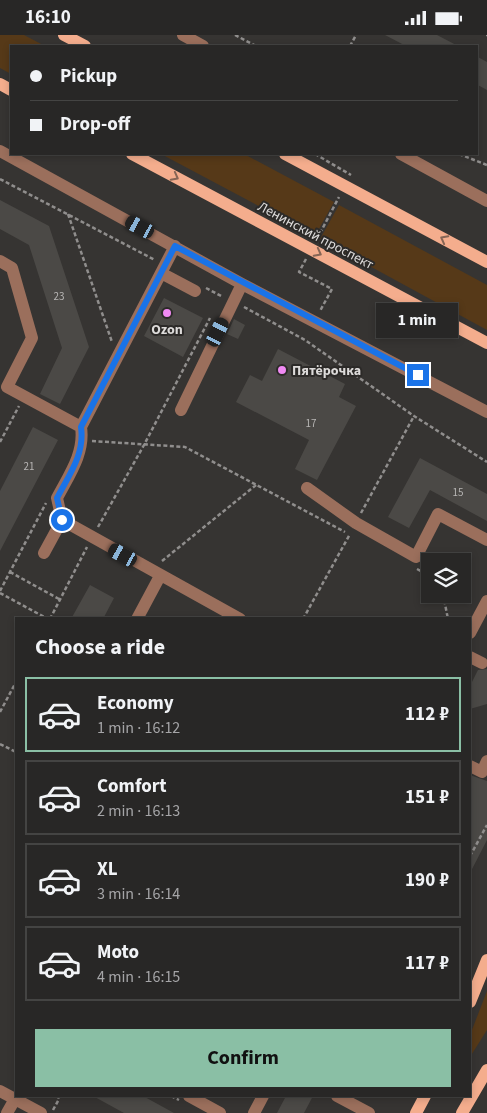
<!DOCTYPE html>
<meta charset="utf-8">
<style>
:root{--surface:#282726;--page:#302f2e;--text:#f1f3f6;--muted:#a5a5a7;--line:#444443;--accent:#8abfa5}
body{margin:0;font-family:"Source Sans 3",sans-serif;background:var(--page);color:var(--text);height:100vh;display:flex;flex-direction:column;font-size:19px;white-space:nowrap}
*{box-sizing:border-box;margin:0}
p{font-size:16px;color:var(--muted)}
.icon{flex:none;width:28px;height:28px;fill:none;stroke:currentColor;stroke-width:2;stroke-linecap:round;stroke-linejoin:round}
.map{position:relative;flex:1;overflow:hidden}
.sheet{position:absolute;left:15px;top:582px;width:456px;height:480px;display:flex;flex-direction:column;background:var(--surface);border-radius:0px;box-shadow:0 2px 8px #0003,0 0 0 1px var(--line)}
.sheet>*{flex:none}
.top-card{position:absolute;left:10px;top:10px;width:468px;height:110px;border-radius:0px;box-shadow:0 2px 8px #0003,0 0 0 1px var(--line);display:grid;align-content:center;height:110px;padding:0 20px;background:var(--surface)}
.fabs{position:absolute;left:421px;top:518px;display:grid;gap:10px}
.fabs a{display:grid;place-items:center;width:50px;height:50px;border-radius:0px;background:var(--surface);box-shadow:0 2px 8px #0003,0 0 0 1px var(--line);font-size:25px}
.end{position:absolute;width:22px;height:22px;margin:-11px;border:6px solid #1a73e8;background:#fff;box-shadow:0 0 0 2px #fff}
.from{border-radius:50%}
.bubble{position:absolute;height:35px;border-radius:0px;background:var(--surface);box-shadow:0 2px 8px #0003,0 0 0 1px var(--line);font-size:16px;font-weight:700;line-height:35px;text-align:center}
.car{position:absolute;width:15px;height:30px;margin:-15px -8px;border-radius:6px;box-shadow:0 0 4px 1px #0007;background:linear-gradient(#222 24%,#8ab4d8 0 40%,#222 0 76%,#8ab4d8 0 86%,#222 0)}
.top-card b{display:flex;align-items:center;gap:18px;height:48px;font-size:19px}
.top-card b+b{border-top:1px solid var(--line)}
.top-card i{width:12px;height:12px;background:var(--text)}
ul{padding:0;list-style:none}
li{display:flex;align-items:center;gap:15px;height:75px;margin:0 10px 8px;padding:0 10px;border:2px solid var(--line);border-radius:0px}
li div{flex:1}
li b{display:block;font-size:19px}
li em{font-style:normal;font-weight:700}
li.selected{border-color:var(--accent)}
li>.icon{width:45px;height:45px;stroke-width:1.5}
h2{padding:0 20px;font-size:22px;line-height:60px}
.action{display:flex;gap:10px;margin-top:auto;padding:10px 20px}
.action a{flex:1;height:58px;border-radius:0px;background:var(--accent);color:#111;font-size:20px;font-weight:700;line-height:58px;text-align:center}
.status{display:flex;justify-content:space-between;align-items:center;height:35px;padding:0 25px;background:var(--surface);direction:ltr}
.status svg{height:14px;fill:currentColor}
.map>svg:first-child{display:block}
</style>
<div class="status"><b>16:10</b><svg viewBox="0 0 49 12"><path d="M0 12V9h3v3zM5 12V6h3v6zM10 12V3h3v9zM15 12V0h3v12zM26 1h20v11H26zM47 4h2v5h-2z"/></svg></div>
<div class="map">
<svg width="487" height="1078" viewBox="0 0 487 1078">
<rect width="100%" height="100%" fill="#363432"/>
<path fill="#563918" d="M0 0H24L45 11H11V39L0 33Z
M161 119H244L334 167 315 201Z
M339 170 487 250V295L320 204Z
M487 956V995L470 1022V1000Z"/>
<path fill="#4b4946" d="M385 0H437L458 11H406Z
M476 21 487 27V55L476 49Z
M0 165 49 191 89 312 60 369 40 359 62 313 29 210 0 194Z
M164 263 203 283 183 322 144 301Z
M234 284 245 290 238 304 227 299Z
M278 314 345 349 339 362 356 371 317 445 295 434 309 405 236 367 250 340 262 346Z
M33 392 58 405 0 516V456Z
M420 423 487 459V486L430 455 409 493 388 482Z
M90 550 114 563 103 584H71Z
M487 634V669L470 674V651L478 635Z
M470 740 487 746V805L470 838Z
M93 1061H143L174 1078H124Z
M286 1061H313L304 1078H277Z"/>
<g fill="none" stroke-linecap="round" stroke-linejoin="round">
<path stroke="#908e8d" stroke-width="2.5" stroke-dasharray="4 2.5" stroke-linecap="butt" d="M235 0 256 11
M486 0H487
M350 11 356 0
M315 119 351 140
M459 119 487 130
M0 144 155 225
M68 179 112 307
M317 204 339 162
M306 224 299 237 332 254 320 276
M206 253 223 262
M244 272 305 305 414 381 487 427
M92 406 185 412 345 497
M0 407 19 371
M361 478 414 381
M98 492 144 410 210 283
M162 526 256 450
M417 534 430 541
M10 537 59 564
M0 556 46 468
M0 558 48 584
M443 559 448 584
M50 584 87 512
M303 584 350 499
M0 677 16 647
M0 709 16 717
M470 821 487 790
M16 911V918
M171 1061 179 1065
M53 1075 59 1064 58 1061"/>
<path stroke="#9b6f5c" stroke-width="12" d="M183 0 203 11
M0 116 242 249 487 377
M401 119 487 166
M175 211 81 392C85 418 69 440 57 463L62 485 240 584
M0 226 12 233 32 303 7 352 81 392
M161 238 195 256
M181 375 242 249
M307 453 356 488 416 522 438 479 487 505
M44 518 62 485
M137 584 160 541
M470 598 487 566
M470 622 482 628
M470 731 482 737 487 726
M0 1056 41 1078
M189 1061 220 1078
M337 1061 369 1078
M7 1078 15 1064
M254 1078 263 1061"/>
<path stroke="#f4ad8d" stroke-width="12" d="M64 0 85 11
M0 49 11 55
M132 119 487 308
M285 119 487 227
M470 967 487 925
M416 1078 425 1061
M462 1078 487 1035"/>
</g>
<defs><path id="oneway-chevron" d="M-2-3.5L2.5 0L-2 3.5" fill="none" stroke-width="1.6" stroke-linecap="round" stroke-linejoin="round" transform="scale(1.25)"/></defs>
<g stroke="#866555">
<use href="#oneway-chevron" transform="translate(175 142) rotate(28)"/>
<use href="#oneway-chevron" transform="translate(444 204) rotate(-152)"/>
<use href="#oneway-chevron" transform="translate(318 218) rotate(28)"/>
</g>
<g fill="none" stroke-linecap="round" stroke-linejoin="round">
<path stroke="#1a73e8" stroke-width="6" d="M62 485 57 463C69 440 85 419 81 392L175 211 418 340"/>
</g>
<g fill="#f18af4" stroke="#2c2a28" stroke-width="2">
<circle cx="167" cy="278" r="5"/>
<circle cx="282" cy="335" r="5"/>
</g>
<g text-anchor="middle" stroke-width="4" stroke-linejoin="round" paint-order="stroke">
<g font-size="11" fill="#b8b6b5">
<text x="59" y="265">23</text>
<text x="311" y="392">17</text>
<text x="29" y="435">21</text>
<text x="458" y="461">15</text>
</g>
<g font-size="14" fill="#dddbda" stroke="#2c2a28">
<text transform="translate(316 200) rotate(28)" y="5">Ленинский проспект</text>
</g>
<g font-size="14" font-weight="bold" fill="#dddbda" stroke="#2c2a28">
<text x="167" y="299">Ozon</text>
<text x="292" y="340" text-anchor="start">Пятёрочка</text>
</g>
</g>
</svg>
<div class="fabs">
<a><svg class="icon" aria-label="layers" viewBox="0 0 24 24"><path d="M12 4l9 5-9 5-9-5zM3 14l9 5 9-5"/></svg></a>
</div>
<i class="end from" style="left:62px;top:485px"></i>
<i class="end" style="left:418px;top:340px"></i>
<div class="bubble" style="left:376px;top:268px;width:82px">1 min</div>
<i class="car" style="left:140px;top:192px;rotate:298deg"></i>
<i class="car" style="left:218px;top:297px;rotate:26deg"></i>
<i class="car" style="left:123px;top:520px;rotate:299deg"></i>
<div class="top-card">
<b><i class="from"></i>Pickup</b>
<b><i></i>Drop-off</b>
</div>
<section class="sheet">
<h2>Choose a ride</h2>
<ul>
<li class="selected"><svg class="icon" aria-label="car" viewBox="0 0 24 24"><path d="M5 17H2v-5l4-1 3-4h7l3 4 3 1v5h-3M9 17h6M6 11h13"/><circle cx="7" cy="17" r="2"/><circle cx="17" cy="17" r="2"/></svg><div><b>Economy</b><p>1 min · 16:12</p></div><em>112 ₽</em></li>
<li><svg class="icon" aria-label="car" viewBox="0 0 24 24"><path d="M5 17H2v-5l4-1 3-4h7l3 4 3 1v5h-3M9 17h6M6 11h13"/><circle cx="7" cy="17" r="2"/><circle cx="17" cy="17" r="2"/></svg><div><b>Comfort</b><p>2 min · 16:13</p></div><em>151 ₽</em></li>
<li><svg class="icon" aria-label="car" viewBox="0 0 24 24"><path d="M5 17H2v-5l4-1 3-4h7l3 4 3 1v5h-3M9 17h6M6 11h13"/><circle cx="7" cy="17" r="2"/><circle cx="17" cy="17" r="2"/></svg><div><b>XL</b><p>3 min · 16:14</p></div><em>190 ₽</em></li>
<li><svg class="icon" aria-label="car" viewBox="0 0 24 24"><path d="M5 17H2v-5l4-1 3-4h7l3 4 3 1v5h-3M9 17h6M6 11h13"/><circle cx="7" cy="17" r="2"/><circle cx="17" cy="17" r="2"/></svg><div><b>Moto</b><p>4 min · 16:15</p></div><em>117 ₽</em></li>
</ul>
<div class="action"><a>Confirm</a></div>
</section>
</div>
